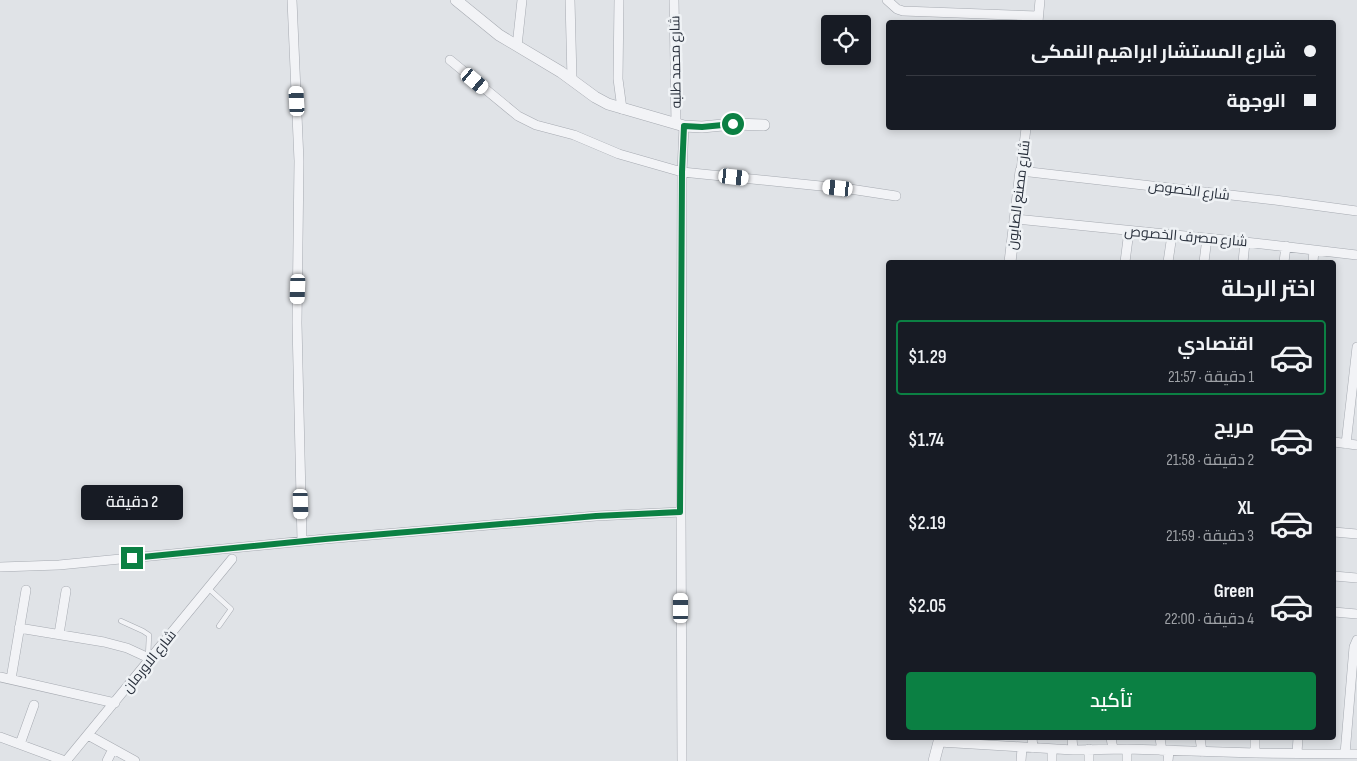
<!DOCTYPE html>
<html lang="ar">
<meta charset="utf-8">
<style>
:root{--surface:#171b24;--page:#20242c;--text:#f1f3f6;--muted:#9ea1a6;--line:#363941;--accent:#0b8043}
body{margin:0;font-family:"Sofia Sans Condensed",Cairo,sans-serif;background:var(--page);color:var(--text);direction:rtl;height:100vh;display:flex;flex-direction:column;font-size:19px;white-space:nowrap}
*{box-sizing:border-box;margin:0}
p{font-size:16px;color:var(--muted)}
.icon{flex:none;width:28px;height:28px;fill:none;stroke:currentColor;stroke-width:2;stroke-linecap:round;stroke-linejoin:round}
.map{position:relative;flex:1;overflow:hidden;direction:ltr}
.panel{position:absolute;left:886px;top:260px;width:450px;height:480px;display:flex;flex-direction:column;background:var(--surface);border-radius:5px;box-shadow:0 2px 8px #0003;direction:rtl}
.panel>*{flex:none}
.top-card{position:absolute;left:886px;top:20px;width:450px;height:110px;border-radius:5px;box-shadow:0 2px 8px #0003;direction:rtl;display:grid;align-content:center;height:110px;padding:0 20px;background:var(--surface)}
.fabs{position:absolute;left:821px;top:15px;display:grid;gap:10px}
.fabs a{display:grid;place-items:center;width:50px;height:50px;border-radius:5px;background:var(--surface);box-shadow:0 2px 8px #0003;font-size:25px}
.end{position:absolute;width:22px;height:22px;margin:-11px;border:6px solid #0b8043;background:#fff;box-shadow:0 0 0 2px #fff}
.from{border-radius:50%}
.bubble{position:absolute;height:35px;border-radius:5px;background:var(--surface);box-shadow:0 2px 8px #0003;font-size:16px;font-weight:600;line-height:35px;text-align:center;direction:rtl}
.car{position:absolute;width:15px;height:30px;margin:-15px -8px;border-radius:6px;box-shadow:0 0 4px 1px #0007;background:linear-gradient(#fff 24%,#345 0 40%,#fff 0 76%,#345 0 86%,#fff 0)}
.top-card b{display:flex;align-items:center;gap:18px;height:48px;font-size:19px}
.top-card b+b{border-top:1px solid var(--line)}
.top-card i{width:12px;height:12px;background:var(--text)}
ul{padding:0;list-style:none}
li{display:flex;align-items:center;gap:15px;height:75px;margin:0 10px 8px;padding:0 10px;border:2px solid transparent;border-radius:5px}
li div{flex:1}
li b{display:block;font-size:19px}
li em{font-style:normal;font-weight:600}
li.selected{border-color:var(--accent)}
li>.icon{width:45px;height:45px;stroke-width:1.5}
h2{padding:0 20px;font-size:22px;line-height:60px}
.primary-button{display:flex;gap:10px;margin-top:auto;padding:10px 20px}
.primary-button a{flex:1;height:58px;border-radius:5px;background:var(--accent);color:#fff;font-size:20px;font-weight:600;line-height:58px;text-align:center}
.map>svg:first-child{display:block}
</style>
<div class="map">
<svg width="1357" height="761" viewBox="0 0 1357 761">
<rect width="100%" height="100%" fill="#e0e3e7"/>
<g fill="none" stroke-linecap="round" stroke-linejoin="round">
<g stroke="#a6aab1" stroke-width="5.5">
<path id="service" d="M208 588 231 609 219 626
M121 621 143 631 149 635 148 657"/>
</g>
<g stroke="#a6aab1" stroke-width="10">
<path id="minor" d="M292 0 299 161 297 323 302 541
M570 0 572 79
M619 0 618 79 622 109
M674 0 676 124
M887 0 897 9 903 11 1038 16
M1038 22 1040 0
M517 46 522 0
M450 60 518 116 536 125 574 135 619 154 682 172 850 189 896 196
M1026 128 1021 171 1275 200 1357 211
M1015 219 1245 242 1357 255
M1125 262 1129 231
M1168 262 1172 235
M1204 262 1207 238
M1243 262 1245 242
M1284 262 1286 246
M1313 262 1314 250
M1334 442 1357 445
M1346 444 1357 347
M1334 532 1357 534
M0 567 59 565 325 539 596 516 681 512
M1334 576 1357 578
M1334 612 1357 614
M19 628 104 642 127 648 151 659
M59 634 66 591
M0 677 115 703
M11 679 26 590
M88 735 135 761
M0 737 65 761
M1032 738 1033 748
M1072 738 1073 750
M1111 738 1113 749
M1160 738 1162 751
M1200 738 1202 752
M939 742 1073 750 1127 749 1255 753 1357 754
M20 744 34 705
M1255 753V738
M1297 753 1298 738
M1345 754 1354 647 1357 640
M66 761 232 559
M107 761 113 749
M682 761 681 512 682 172 684 126
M1021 761 1022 748
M1052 761V749
M1089 761V749
M1127 761V749
M1168 761 1169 751"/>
</g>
<g stroke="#a6aab1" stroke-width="12">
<path id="tertiary" d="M456 0 499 35 561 72 595 97 608 104 684 126 702 127 733 124 764 125
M1010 262 1021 171
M934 761 940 738"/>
</g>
<use href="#service" stroke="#f2f3f6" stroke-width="4.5"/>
<use href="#minor" stroke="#f2f3f6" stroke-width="9"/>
<use href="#tertiary" stroke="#f2f3f6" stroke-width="11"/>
</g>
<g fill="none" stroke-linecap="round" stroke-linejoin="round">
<path stroke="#0b8043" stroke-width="6" d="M132 558 325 539 596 516 680 512 682 172 684 126 702 127 733 124"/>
</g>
<g text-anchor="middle" stroke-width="5" stroke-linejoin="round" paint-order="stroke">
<g font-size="14" fill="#2a313d" stroke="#eff2f5">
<text transform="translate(675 62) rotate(-91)" y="5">شارع محمد طلبه</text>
<text transform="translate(1189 190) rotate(7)" y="5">شارع الخصوص</text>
<text transform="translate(1018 195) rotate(-83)" y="5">شارع مصنع الصابون</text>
<text transform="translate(1186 236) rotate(5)" y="5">شارع مصرف الخصوص</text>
<text transform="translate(149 661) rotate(-51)" y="5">شارع الاورمان</text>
</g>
</g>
</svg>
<div class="fabs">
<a><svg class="icon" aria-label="locate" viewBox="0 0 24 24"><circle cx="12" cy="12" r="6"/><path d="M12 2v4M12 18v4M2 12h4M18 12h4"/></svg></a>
</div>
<i class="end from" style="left:733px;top:124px"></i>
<i class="end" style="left:132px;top:558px"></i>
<div class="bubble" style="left:81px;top:485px;width:102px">2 دقيقة</div>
<i class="car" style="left:475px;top:81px;rotate:130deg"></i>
<i class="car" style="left:297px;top:101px;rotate:357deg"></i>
<i class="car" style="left:734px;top:177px;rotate:96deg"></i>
<i class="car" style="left:838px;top:188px;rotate:276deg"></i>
<i class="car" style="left:298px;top:289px;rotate:182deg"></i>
<i class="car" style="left:301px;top:504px;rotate:178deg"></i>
<i class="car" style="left:681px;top:608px;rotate:0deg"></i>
<div class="top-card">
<b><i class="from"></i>شارع المستشار ابراهيم النمكى</b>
<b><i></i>الوجهة</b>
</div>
<section class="panel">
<h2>اختر الرحلة</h2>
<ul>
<li class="selected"><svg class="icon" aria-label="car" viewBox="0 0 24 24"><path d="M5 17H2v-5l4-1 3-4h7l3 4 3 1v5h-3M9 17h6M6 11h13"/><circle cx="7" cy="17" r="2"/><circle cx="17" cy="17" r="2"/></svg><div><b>اقتصادي</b><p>1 دقيقة · 21:57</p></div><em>$1.29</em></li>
<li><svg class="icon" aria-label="car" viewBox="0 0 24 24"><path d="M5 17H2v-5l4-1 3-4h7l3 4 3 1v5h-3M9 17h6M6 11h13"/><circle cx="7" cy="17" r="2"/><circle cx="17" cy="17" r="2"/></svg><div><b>مريح</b><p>2 دقيقة · 21:58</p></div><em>$1.74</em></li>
<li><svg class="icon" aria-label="car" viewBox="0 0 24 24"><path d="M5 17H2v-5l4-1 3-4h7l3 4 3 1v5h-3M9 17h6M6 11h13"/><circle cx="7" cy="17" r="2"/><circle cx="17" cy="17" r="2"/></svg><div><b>XL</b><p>3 دقيقة · 21:59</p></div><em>$2.19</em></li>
<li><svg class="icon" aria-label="car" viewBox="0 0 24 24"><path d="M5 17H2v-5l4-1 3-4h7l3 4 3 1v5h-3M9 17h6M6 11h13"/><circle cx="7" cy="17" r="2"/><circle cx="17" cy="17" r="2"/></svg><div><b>Green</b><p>4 دقيقة · 22:00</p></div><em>$2.05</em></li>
</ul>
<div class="primary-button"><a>تأكيد</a></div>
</section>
</div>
